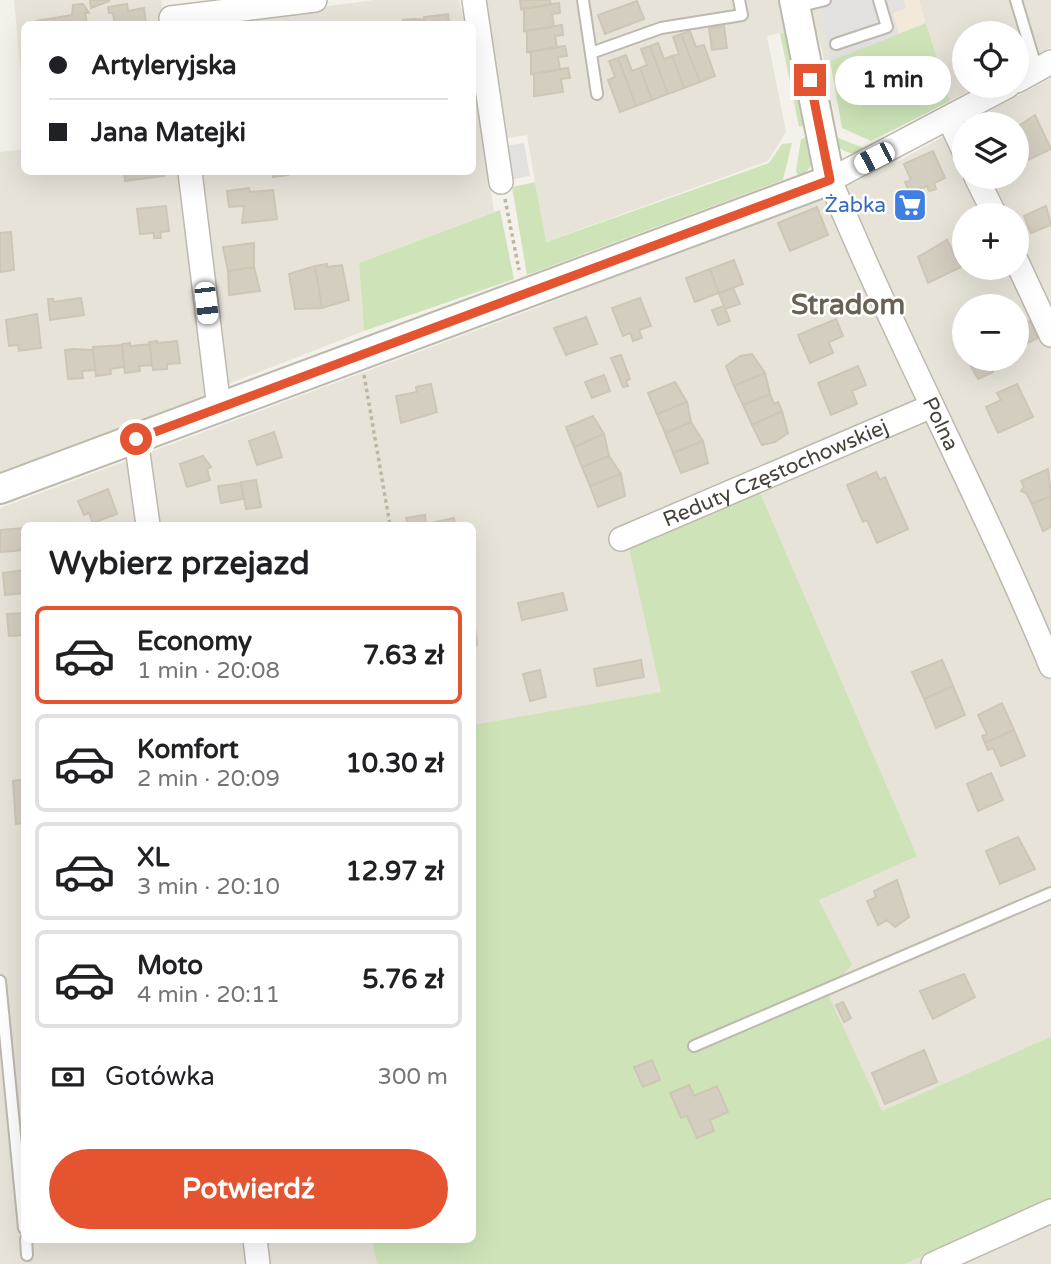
<!DOCTYPE html>
<html lang="pl">
<meta charset="utf-8">
<style>
:root{--surface:#fff;--page:#f2f2f2;--text:#202124;--muted:#757577;--line:#e0e0e0;--accent:#e55430}
body{margin:0;font-family:"Varela Round",sans-serif;background:var(--page);color:var(--text);height:100vh;display:flex;flex-direction:column;font-size:26px;white-space:nowrap}
*{box-sizing:border-box;margin:0}
p{font-size:23px;color:var(--muted)}
.icon{flex:none;width:38px;height:38px;fill:none;stroke:currentColor;stroke-width:2;stroke-linecap:round;stroke-linejoin:round}
.map{position:relative;flex:1;overflow:hidden}
.side{position:absolute;left:21px;top:522px;width:455px;height:721px;display:flex;flex-direction:column;background:var(--surface);border-radius:10px;box-shadow:0 7px 28px #0002}
.side>*{flex:none}
.top-card{position:absolute;left:21px;top:21px;width:455px;height:154px;border-radius:10px;box-shadow:0 7px 28px #0002;display:grid;align-content:center;height:154px;padding:0 28px;background:var(--surface)}
.controls{position:absolute;left:952px;top:21px;display:grid;gap:14px}
.controls a{display:grid;place-items:center;width:77px;height:77px;border-radius:50%;background:var(--surface);box-shadow:0 7px 28px #0002;font-size:35px}
.end{position:absolute;width:32px;height:32px;margin:-16px;border:9px solid #e55430;background:#fff;box-shadow:0 0 0 4px #fff}
.from{border-radius:50%}
.bubble{position:absolute;height:49px;border-radius:24px;background:var(--surface);box-shadow:0 7px 28px #0002;font-size:23px;font-weight:700;line-height:49px;text-align:center}
.car{position:absolute;width:21px;height:42px;margin:-21px -10px;border-radius:9px;box-shadow:0 0 5px 2px #0007;background:linear-gradient(#fff 24%,#345 0 40%,#fff 0 76%,#345 0 86%,#fff 0)}
.top-card b{display:flex;align-items:center;gap:24px;height:66px;font-size:26px}
.top-card b+b{border-top:2px solid var(--line)}
.top-card i{width:18px;height:18px;background:var(--text)}
ul{padding:0;list-style:none}
li{display:flex;align-items:center;gap:21px;height:98px;margin:0 14px 10px;padding:0 14px;border:4px solid var(--line);border-radius:10px}
li div{flex:1}
li b{display:block;font-size:26px}
li em{font-style:normal;font-weight:700}
li.selected{border-color:var(--accent)}
li>.icon{width:63px;height:63px;stroke-width:1.5}
h2{padding:0 28px;font-size:32px;line-height:84px}
.pay{display:flex;align-items:center;gap:18px;height:77px;padding:0 28px;font-size:26px}
.pay p{margin-inline-start:auto}
.cta{display:flex;gap:14px;margin-top:auto;padding:14px 28px}
.cta a{flex:1;height:80px;border-radius:42px;background:var(--accent);color:#fff;font-size:28px;font-weight:700;line-height:80px;text-align:center}
.map>svg:first-child{display:block}
</style>
<div class="map">
<svg width="1051" height="1264" viewBox="0 0 1051 1264">
<rect width="100%" height="100%" fill="#f4f1eb"/>
<path fill="#e7e3d9" fill-rule="evenodd" d="M14 0H161L164 24H24V109Z
M375 0H459L465 24H189Z
M482 0H782L787 31 767 36 786 132 768 161 545 242 527 135 501 139Z
M804 0H1051V47L1017 66V33H964V86H979L950 101 926 23 825 63 818 35 807 20Z
M473 72 494 212 359 263 364 331 223 386 199 172H472Z
M1051 78V1264H0V508L536 308 879 172 964 125V177H1017V124H966ZM964 215H1017V268H964ZM964 306H1017V359H964ZM24 525H472V1239H24Z
M24 149V172H182L205 399 0 476V152Z"/>
<path fill="#f3e9d8" d="M819 0H919L926 23 830 61Z"/>
<path fill="#cee4b8" d="M926 23 950 101 871 141 842 128 830 61Z
M787 32 806 125 799 127 780 33Z
M828 134 864 148 866 152C846 156 839 150 828 134Z
M808 137 812 164 800 182 796 171 801 139Z
M792 143 783 180 527 275 512 187 535 182 546 242 769 163 782 144Z
M500 210 514 279 364 331 359 263Z
M760 493 917 856 819 900 852 965 827 992 882 1111 1051 1037V1201L904 1264H377L372 1239H472L473 725 661 692 629 548Z"/>
<path fill="#e3e1df" d="M819 0H904L906 8 893 13 899 34 830 61Z
M524 143 530 176 509 180 504 146Z"/>
<path fill="#d4cec1" stroke="#cec6b5" stroke-width="2" d="M90 0H109V1L91 8Z
M520 0H550L551 5 521 9Z
M637 1 644 19 605 34 598 15Z
M559 3 560 13 552 14 554 27 524 31V10L521 9Z
M83 4 89 13H85L87 24H55L54 18 72 15 73 5Z
M127 4 128 11 144 8 146 24H115L113 13H109L108 7Z
M448 14 449 24H425L424 17Z
M54 18 55 24H37L36 21Z
M414 19 424 20 425 24H404L403 20Z
M562 25 563 35 555 36 557 48 527 52V32L524 31Z
M724 26 727 48 712 50 709 28Z
M690 31 696 47 704 45 715 76 700 82 681 34Z
M681 34 700 82 684 88 672 56 679 54 673 37Z
M658 43 664 59 672 56 684 88 668 94 650 46Z
M565 46 567 56 558 57 560 70 531 74V53L527 52Z
M650 46 668 94 652 100 640 68 647 65 641 49Z
M626 55 632 71 640 68 652 100 636 106 618 58Z
M618 58 636 106 620 112 608 80 615 77 609 61Z
M568 68 570 78 561 79 563 92 534 96V75L531 74Z
M1035 115 1051 149 1028 160 1017 139V127Z
M1017 139 1027 158 1017 163Z
M933 151 945 178 934 183 936 189 929 191 927 186 910 193 905 182 911 180 904 164Z
M124 172H163L164 176 125 181Z
M273 172H288V175L273 177Z
M249 188 250 192 273 190 277 219 242 223 244 206 229 207 227 191Z
M166 206 169 231 160 232 161 238H154V233L140 234 137 209Z
M1046 206 1051 225 1031 233 1024 216Z
M817 207 828 235 790 251 778 223Z
M11 232 14 270 0 272V233Z
M947 240 961 267 928 283 918 257Z
M254 243V267L228 271 223 247Z
M734 260 743 284 719 293 710 269Z
M327 264V267L342 265 349 300 322 308 315 266Z
M315 266 322 308 295 309 289 274Z
M254 267 260 291 229 295 228 271Z
M710 269 719 293 695 302 686 278Z
M733 288 740 304 725 309 719 293Z
M81 298 84 315 50 320 48 299H53L54 302Z
M640 298 651 326 639 330 642 338 633 341 630 333 623 336 612 308Z
M724 306 730 321 718 325 712 310Z
M37 314 41 348 19 351 18 345 9 346 6 320Z
M586 317 597 344 566 355 554 328Z
M836 319 843 336 829 342 833 353 810 363 798 335Z
M964 321V352L956 324Z
M1030 321 1038 338 1019 347 1017 327Z
M157 341V343L177 341 180 363 167 364V369L153 370 149 342Z
M130 343V346L150 344 152 365 139 366 140 371 125 373 122 344Z
M122 345 124 367 110 369 111 374 96 376 93 347Z
M73 349 93 350 95 370 82 371 83 378 68 379 65 350Z
M752 354 765 373 734 386 726 366 740 356Z
M621 355 630 379 626 381 628 386 623 387 611 358Z
M967 359H1005L1006 361 991 368 993 372 978 379Z
M858 366 866 385 852 391 857 404 831 415 818 383Z
M765 373 770 394 743 405 734 386Z
M604 375 610 391 592 398 585 382Z
M675 382 687 402 657 414 648 393Z
M431 384 437 412 401 423 396 396 417 392 416 387Z
M1017 384 1033 417 998 433 986 407 1001 400 997 393Z
M770 394 774 404 778 402 782 411 752 425 743 405Z
M687 402 691 422 665 433 657 414Z
M782 411 788 433 775 442 762 445 752 425Z
M593 416 604 434 574 447 566 427Z
M691 422 703 441 673 453 665 433Z
M274 432 282 457 257 465 249 441Z
M604 434 609 456 582 467 574 447Z
M703 441 708 463 681 473 673 453Z
M203 456 211 467 207 469 210 480 187 487 180 464Z
M609 456 621 474 590 486 582 467Z
M1048 469 1051 496 1032 504 1026 493 1021 491 1024 487 1021 481Z
M876 472 880 480 885 477 908 529 877 543 867 520 863 522 847 485Z
M621 474 625 496 598 507 590 486Z
M256 480 261 507 246 509 241 482Z
M241 483 243 499 221 503 218 486Z
M108 489 117 514 93 523 89 513 84 515 78 501Z
M1051 496V527L1043 531 1032 504Z
M425 515 426 524 454 518 455 525H408L406 518Z
M24 528V550L0 552V530Z
M24 570V593L5 595 3 573Z
M563 593 567 610 522 620 518 603Z
M24 613V635L9 636 7 614Z
M474 618 477 645H472V619Z
M641 660 644 677 597 686 594 669Z
M942 660 953 686 924 699 912 672Z
M540 670 546 697 530 701 523 674Z
M953 686 965 715 936 728 924 699Z
M1002 703 1014 730 985 743 982 736 987 734 978 715Z
M1014 730 1025 756 1001 766 993 748 988 750 985 743Z
M991 773 1003 800 978 811 967 784Z
M24 779V823L16 824 13 781Z
M1018 837 1035 869 1000 884 986 851Z
M897 880 909 917 895 927 887 920 878 925 867 901 876 897 874 891Z
M964 974 975 997 933 1019 920 991Z
M843 1002 851 1018 844 1022 836 1005Z
M924 1050 937 1082 885 1104 872 1073Z
M652 1060 660 1080 643 1087 634 1067Z
M689 1085 694 1096 717 1086 728 1112 710 1120 714 1131 697 1138 687 1116 681 1118 670 1093Z"/>
<g fill="none" stroke-linecap="round" stroke-linejoin="round">
<g stroke="#beb9ae" stroke-width="14">
<path id="service" d="M583 0 597 94
M1016 0 1037 70
M797 7 825 0
M836 44 887 27 879 0
M591 53 661 28 742 15 739 0
M0 981 24 1228
M694 1046 1051 893
M26 1239 27 1255"/>
</g>
<g stroke="#beb9ae" stroke-width="26">
<g id="minor">
<path d="M474 0 501 182"/>
<path d="M171 18 315 0"/>
<path d="M1017 81 1051 62"/>
<path id="s1" d="M1008 86 830 180C898 345 983 502 1051 666"/>
<path d="M949 119 964 151"/>
<path d="M190 172 219 408"/>
<path d="M976 177 995 215"/>
<path d="M1017 262 1051 335"/>
<path d="M136 439 148 525"/>
<path id="s2" d="M621 539 932 406"/>
<path d="M255 1239 258 1264"/>
<path d="M933 1264 1051 1211"/>
</g>
</g>
<g stroke="#beb9ae" stroke-width="32">
<path id="tertiary" d="M0 489 830 180 794 0"/>
</g>
<path stroke="#bfb6a1" stroke-width="3.5" stroke-dasharray="3.5 3.5" stroke-linecap="butt" d="M505 199 519 270
M364 375 390 525"/>
<use href="#service" stroke="#fff" stroke-width="10"/>
<use href="#minor" stroke="#fff" stroke-width="23"/>
<use href="#tertiary" stroke="#fff" stroke-width="28"/>
</g>
<g fill="none" stroke-linecap="round" stroke-linejoin="round">
<path stroke="#e55430" stroke-width="9" d="M136 439 830 180 810 80"/>
</g>
<defs>
<g id="supermarket-square" transform="scale(1.75)"><rect x="-9" y="-9" width="18" height="18" rx="4" fill="#3f7fe0" stroke="#fff"/><path d="M-6-5.5h2.5l.6 2H6L4.5 2H-2.5L-4.4-4H-6ZM-1.5 3.2a1.3 1.3 0 1 0 .1 0ZM3 3.2a1.3 1.3 0 1 0 .1 0Z" fill="#fff"/></g>
</defs>
<g fill-rule="evenodd">
<use href="#supermarket-square" x="910" y="205"/>
</g>
<g text-anchor="middle" stroke-width="5" stroke-linejoin="round" paint-order="stroke">
<g font-size="21" fill="#366cbe" stroke="#fff" text-anchor="end">
<text x="886" y="212">Żabka</text>
</g>
<g font-size="21" fill="#474239" stroke="#fff">
<text dy="7" stroke="none"><textPath href="#s1" startOffset="469">Polna</textPath></text>
<text dy="7" stroke="none"><textPath href="#s2" startOffset="168">Reduty Częstochowskiej</textPath></text>
</g>
<g font-size="28" font-weight="bold" fill="#696151" stroke="#fff">
<text x="848" y="314">Stradom</text>
</g>
</g>
</svg>
<div class="controls">
<a><svg class="icon" aria-label="locate" viewBox="0 0 24 24"><circle cx="12" cy="12" r="6"/><path d="M12 2v4M12 18v4M2 12h4M18 12h4"/></svg></a>
<a><svg class="icon" aria-label="layers" viewBox="0 0 24 24"><path d="M12 4l9 5-9 5-9-5zM3 14l9 5 9-5"/></svg></a>
<a>+</a>
<a>−</a>
</div>
<i class="end from" style="left:136px;top:439px"></i>
<i class="end" style="left:810px;top:80px"></i>
<div class="bubble" style="left:835px;top:56px;width:116px">1 min</div>
<i class="car" style="left:874px;top:158px;rotate:243deg"></i>
<i class="car" style="left:206px;top:303px;rotate:173deg"></i>
<div class="top-card">
<b><i class="from"></i>Artyleryjska</b>
<b><i></i>Jana Matejki</b>
</div>
<section class="side">
<h2>Wybierz przejazd</h2>
<ul>
<li class="selected"><svg class="icon" aria-label="car" viewBox="0 0 24 24"><path d="M5 17H2v-5l4-1 3-4h7l3 4 3 1v5h-3M9 17h6M6 11h13"/><circle cx="7" cy="17" r="2"/><circle cx="17" cy="17" r="2"/></svg><div><b>Economy</b><p>1 min · 20:08</p></div><em>7.63 zł</em></li>
<li><svg class="icon" aria-label="car" viewBox="0 0 24 24"><path d="M5 17H2v-5l4-1 3-4h7l3 4 3 1v5h-3M9 17h6M6 11h13"/><circle cx="7" cy="17" r="2"/><circle cx="17" cy="17" r="2"/></svg><div><b>Komfort</b><p>2 min · 20:09</p></div><em>10.30 zł</em></li>
<li><svg class="icon" aria-label="car" viewBox="0 0 24 24"><path d="M5 17H2v-5l4-1 3-4h7l3 4 3 1v5h-3M9 17h6M6 11h13"/><circle cx="7" cy="17" r="2"/><circle cx="17" cy="17" r="2"/></svg><div><b>XL</b><p>3 min · 20:10</p></div><em>12.97 zł</em></li>
<li><svg class="icon" aria-label="car" viewBox="0 0 24 24"><path d="M5 17H2v-5l4-1 3-4h7l3 4 3 1v5h-3M9 17h6M6 11h13"/><circle cx="7" cy="17" r="2"/><circle cx="17" cy="17" r="2"/></svg><div><b>Moto</b><p>4 min · 20:11</p></div><em>5.76 zł</em></li>
</ul>
<div class="pay"><svg class="icon" aria-label="cash" viewBox="0 0 24 24"><path d="M3 7h18v10H3z"/><circle cx="12" cy="12" r="2"/></svg>Gotówka<p>300 m</p></div>
<div class="cta"><a>Potwierdź</a></div>
</section>
</div>
